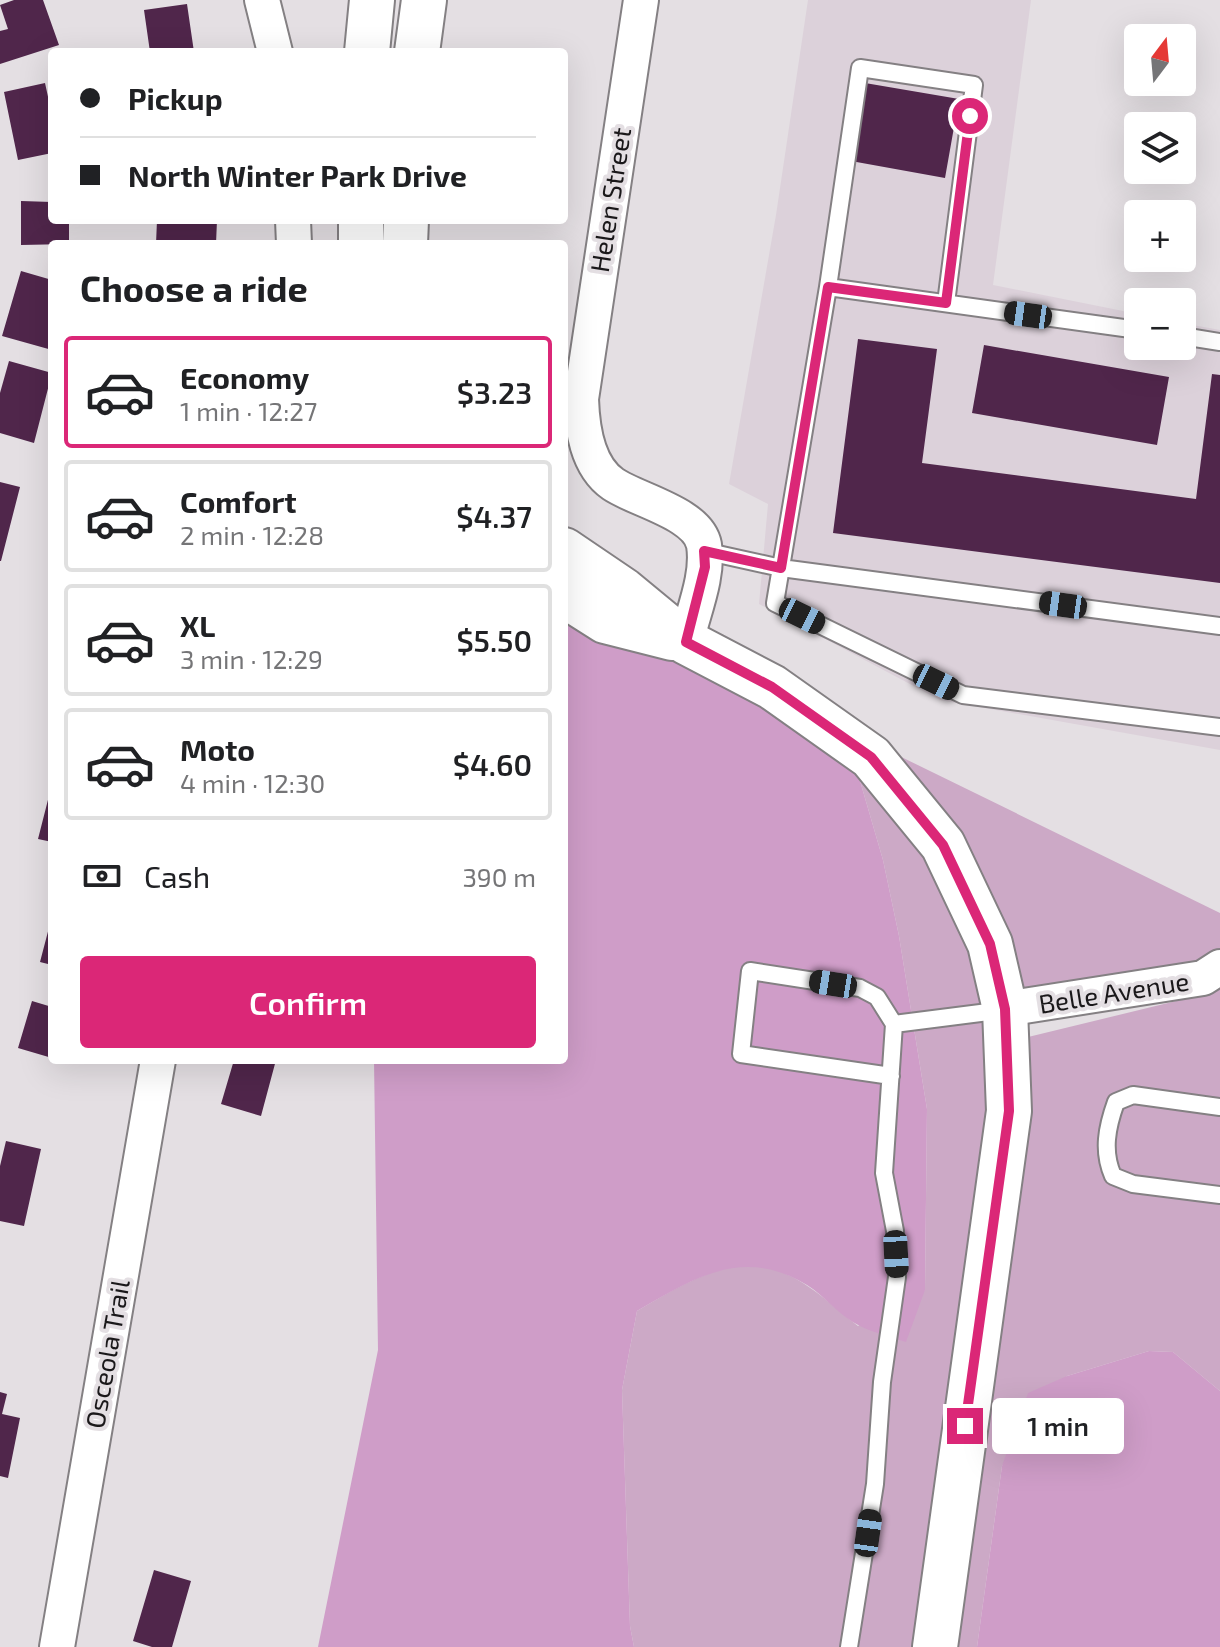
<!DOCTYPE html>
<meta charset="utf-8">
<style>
:root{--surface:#fff;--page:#f6f6f6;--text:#202124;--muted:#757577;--line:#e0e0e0;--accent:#db2777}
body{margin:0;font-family:"Exo 2",sans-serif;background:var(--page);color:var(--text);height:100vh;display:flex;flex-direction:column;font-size:30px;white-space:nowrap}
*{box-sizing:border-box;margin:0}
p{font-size:26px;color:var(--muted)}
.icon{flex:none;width:44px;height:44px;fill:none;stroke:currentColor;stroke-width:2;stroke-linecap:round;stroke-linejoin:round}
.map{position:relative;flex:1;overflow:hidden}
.sheet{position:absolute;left:48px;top:240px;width:520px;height:824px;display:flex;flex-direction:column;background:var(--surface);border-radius:8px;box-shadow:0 8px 32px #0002}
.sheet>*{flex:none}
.banner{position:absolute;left:48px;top:48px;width:520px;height:176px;border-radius:8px;box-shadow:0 8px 32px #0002;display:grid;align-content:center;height:176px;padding:0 32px;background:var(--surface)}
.needle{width:52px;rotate:16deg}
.controls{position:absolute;left:1124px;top:24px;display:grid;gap:16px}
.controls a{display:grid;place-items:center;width:72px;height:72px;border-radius:8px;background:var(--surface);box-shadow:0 8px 32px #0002;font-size:40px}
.end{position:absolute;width:36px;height:36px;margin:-18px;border:10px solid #db2777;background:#fff;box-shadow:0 0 0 4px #fff}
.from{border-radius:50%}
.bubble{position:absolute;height:56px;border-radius:8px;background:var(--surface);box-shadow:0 8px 32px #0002;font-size:26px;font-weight:600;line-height:56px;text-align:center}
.car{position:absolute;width:24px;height:48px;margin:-24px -12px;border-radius:10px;box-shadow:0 0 6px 2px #0007;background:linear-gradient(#222 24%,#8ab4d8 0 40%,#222 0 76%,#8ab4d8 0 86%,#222 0)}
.banner b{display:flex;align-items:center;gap:28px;height:76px;font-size:30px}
.banner b+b{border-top:2px solid var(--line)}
.banner i{width:20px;height:20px;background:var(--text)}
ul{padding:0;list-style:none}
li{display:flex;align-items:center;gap:24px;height:112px;margin:0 16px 12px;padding:0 16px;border:4px solid var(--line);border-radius:8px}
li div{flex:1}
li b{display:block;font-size:30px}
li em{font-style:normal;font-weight:600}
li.current{border-color:var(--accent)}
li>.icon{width:72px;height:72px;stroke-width:1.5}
h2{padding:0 32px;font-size:36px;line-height:96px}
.pay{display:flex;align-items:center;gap:20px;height:88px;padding:0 32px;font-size:30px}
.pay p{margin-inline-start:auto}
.primary-button{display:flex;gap:16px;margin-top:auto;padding:16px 32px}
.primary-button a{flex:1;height:92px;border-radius:8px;background:var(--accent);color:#fff;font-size:32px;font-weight:600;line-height:92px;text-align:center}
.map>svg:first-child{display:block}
</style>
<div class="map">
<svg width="1220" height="1647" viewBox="0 0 1220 1647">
<rect width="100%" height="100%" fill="#e4dfe3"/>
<path fill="#dcd1da" d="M808 0H1031L993 285 1138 314V346H1182V323L1220 330V750L940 700 759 604 768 504 729 484 776 215Z"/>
<path fill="#cca9c6" d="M885 749 1220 913V948L1198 962 1020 1005Z
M856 767 930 855 976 951 994 1111 920 1647H634L630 1626 622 1390 637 1311C673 1290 726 1255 770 1268 804 1277 831 1305 858 1326L925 1290 927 1109 899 936 883 860Z
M1220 985V1391L1173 1352 1149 1351 1067 1376 1002 1466 977 1647H950L1024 1038 1205 994Z"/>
<path fill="#cf9dc8" d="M564 615 679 658 764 702 856 767 883 860 899 936 927 1109 925 1290 906 1342C891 1337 874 1333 860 1326 840 1317 825 1296 807 1285 743 1246 694 1278 637 1311L622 1390 630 1626 634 1647H318L378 1350 374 1060H564Z
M1149 1351 1173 1352 1220 1391V1647H977L1002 1466 1028 1393 1067 1376Z"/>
<path fill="#50264b" d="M14 0H43L59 45 0 64V31L8 29 0 5Z
M187 4 194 52H150L144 10Z
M45 83 52 115V153L18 160 4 92Z
M865 83 959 99 945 178 851 161Z
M21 201 52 202V220H69V244L21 245Z
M157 220H217L216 244H156Z
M21 271 52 280V350L2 336Z
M858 339 937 349 922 463 1196 499 1212 374 1220 375V583L833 533Z
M984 345 1169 377 1157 445 972 413Z
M9 361 52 373 34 443 0 433V393Z
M0 482 20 487 1 561H0Z
M51 788H52V842L38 839Z
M51 920 52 921V965L40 962Z
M32 1001 52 1007V1058L18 1048Z
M234 1060H276L261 1116 221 1104Z
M6 1141 41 1149 24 1226 0 1221V1166Z
M0 1392 7 1394 2 1414 20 1418 8 1478 0 1476Z
M154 1570 191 1581 172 1647H152L133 1641Z"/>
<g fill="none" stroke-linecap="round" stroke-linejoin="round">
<g stroke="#848083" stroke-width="20">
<path id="lane" d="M828 287 860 68 974 85 946 303
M1138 330 828 287 775 603 963 695 1220 727
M1182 336 1220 342
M704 551 781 568 1220 626
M891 1076 741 1054 750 971 860 988 877 997 894 1024
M1220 1107 1133 1095 1116 1102C1107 1127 1102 1151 1113 1176L1133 1184 1220 1195
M849 1647 875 1484 882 1382 897 1277 895 1231 884 1173 894 1024 1004 1010"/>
</g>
<g stroke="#848083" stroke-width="38">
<path id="street" d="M262 0 275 52
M641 0 581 399C582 428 587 466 613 484 636 500 698 513 704 545 709 576 693 612 686 642
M293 220 294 244
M1005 1009 1203 978 1220 967
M57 1647 158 1060"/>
</g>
<g stroke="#848083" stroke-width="48">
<path id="secondary" d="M367 52 372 0
M417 52 424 0
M361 244V220
M405 244 406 220
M564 550 623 590 686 642 772 687 871 757 943 845 990 944 1005 1009 1009 1111 935 1647
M564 595 605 621 672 638"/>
</g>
<use href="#lane" stroke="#fff" stroke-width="16"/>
<use href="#street" stroke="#fff" stroke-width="34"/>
<use href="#secondary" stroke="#fff" stroke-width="44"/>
</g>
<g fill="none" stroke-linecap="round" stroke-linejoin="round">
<path stroke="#db2777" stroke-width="10" d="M965 1426 1009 1111 1005 1009 990 944 943 845 871 757 772 687 686 642 705 567 704 551 781 568 828 287 946 303 970 116"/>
</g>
<g text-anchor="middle" stroke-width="8" stroke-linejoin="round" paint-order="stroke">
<g font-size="26" fill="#1a181a" stroke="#e4dfe3">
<text transform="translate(611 200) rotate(-81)" y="9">Helen Street</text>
<text transform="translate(1114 993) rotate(-9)" y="9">Belle Avenue</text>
<text transform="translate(108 1354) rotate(-80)" y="9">Osceola Trail</text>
</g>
</g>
</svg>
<div class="controls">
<a><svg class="needle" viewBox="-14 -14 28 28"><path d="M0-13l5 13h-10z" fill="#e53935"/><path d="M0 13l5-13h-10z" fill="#757577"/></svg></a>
<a><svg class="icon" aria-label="layers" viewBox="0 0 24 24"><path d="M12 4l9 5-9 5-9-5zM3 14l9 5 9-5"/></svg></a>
<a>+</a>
<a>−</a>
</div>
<i class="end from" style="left:970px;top:116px"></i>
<i class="end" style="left:965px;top:1426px"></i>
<div class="bubble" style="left:992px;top:1398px;width:132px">1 min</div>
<i class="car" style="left:1028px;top:315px;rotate:278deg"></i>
<i class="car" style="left:1063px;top:605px;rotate:278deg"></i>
<i class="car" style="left:802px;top:616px;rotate:116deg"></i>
<i class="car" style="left:936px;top:682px;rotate:116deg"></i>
<i class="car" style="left:833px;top:984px;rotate:279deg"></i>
<i class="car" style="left:896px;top:1254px;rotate:177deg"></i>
<i class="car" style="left:868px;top:1533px;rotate:8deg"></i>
<div class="banner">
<b><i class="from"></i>Pickup</b>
<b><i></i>North Winter Park Drive</b>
</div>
<section class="sheet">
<h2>Choose a ride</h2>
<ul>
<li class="current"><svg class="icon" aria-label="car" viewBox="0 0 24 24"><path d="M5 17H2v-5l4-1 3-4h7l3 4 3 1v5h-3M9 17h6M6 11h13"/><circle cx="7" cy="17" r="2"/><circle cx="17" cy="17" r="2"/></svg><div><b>Economy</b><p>1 min · 12:27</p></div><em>$3.23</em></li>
<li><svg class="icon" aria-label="car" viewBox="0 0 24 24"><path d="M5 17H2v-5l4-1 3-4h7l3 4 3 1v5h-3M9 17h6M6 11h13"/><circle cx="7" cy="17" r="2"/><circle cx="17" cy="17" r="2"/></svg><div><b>Comfort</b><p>2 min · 12:28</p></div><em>$4.37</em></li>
<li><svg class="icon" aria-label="car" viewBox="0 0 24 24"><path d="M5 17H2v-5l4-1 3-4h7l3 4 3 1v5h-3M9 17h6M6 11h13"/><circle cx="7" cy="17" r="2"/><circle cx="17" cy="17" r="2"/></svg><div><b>XL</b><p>3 min · 12:29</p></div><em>$5.50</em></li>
<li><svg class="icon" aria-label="car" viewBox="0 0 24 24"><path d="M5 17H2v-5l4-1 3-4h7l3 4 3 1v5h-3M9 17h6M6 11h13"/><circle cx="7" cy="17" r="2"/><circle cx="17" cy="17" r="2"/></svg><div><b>Moto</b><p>4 min · 12:30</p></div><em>$4.60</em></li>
</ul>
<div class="pay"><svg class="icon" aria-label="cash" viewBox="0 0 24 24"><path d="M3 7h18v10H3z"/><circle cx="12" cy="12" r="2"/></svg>Cash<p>390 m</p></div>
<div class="primary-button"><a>Confirm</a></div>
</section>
</div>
